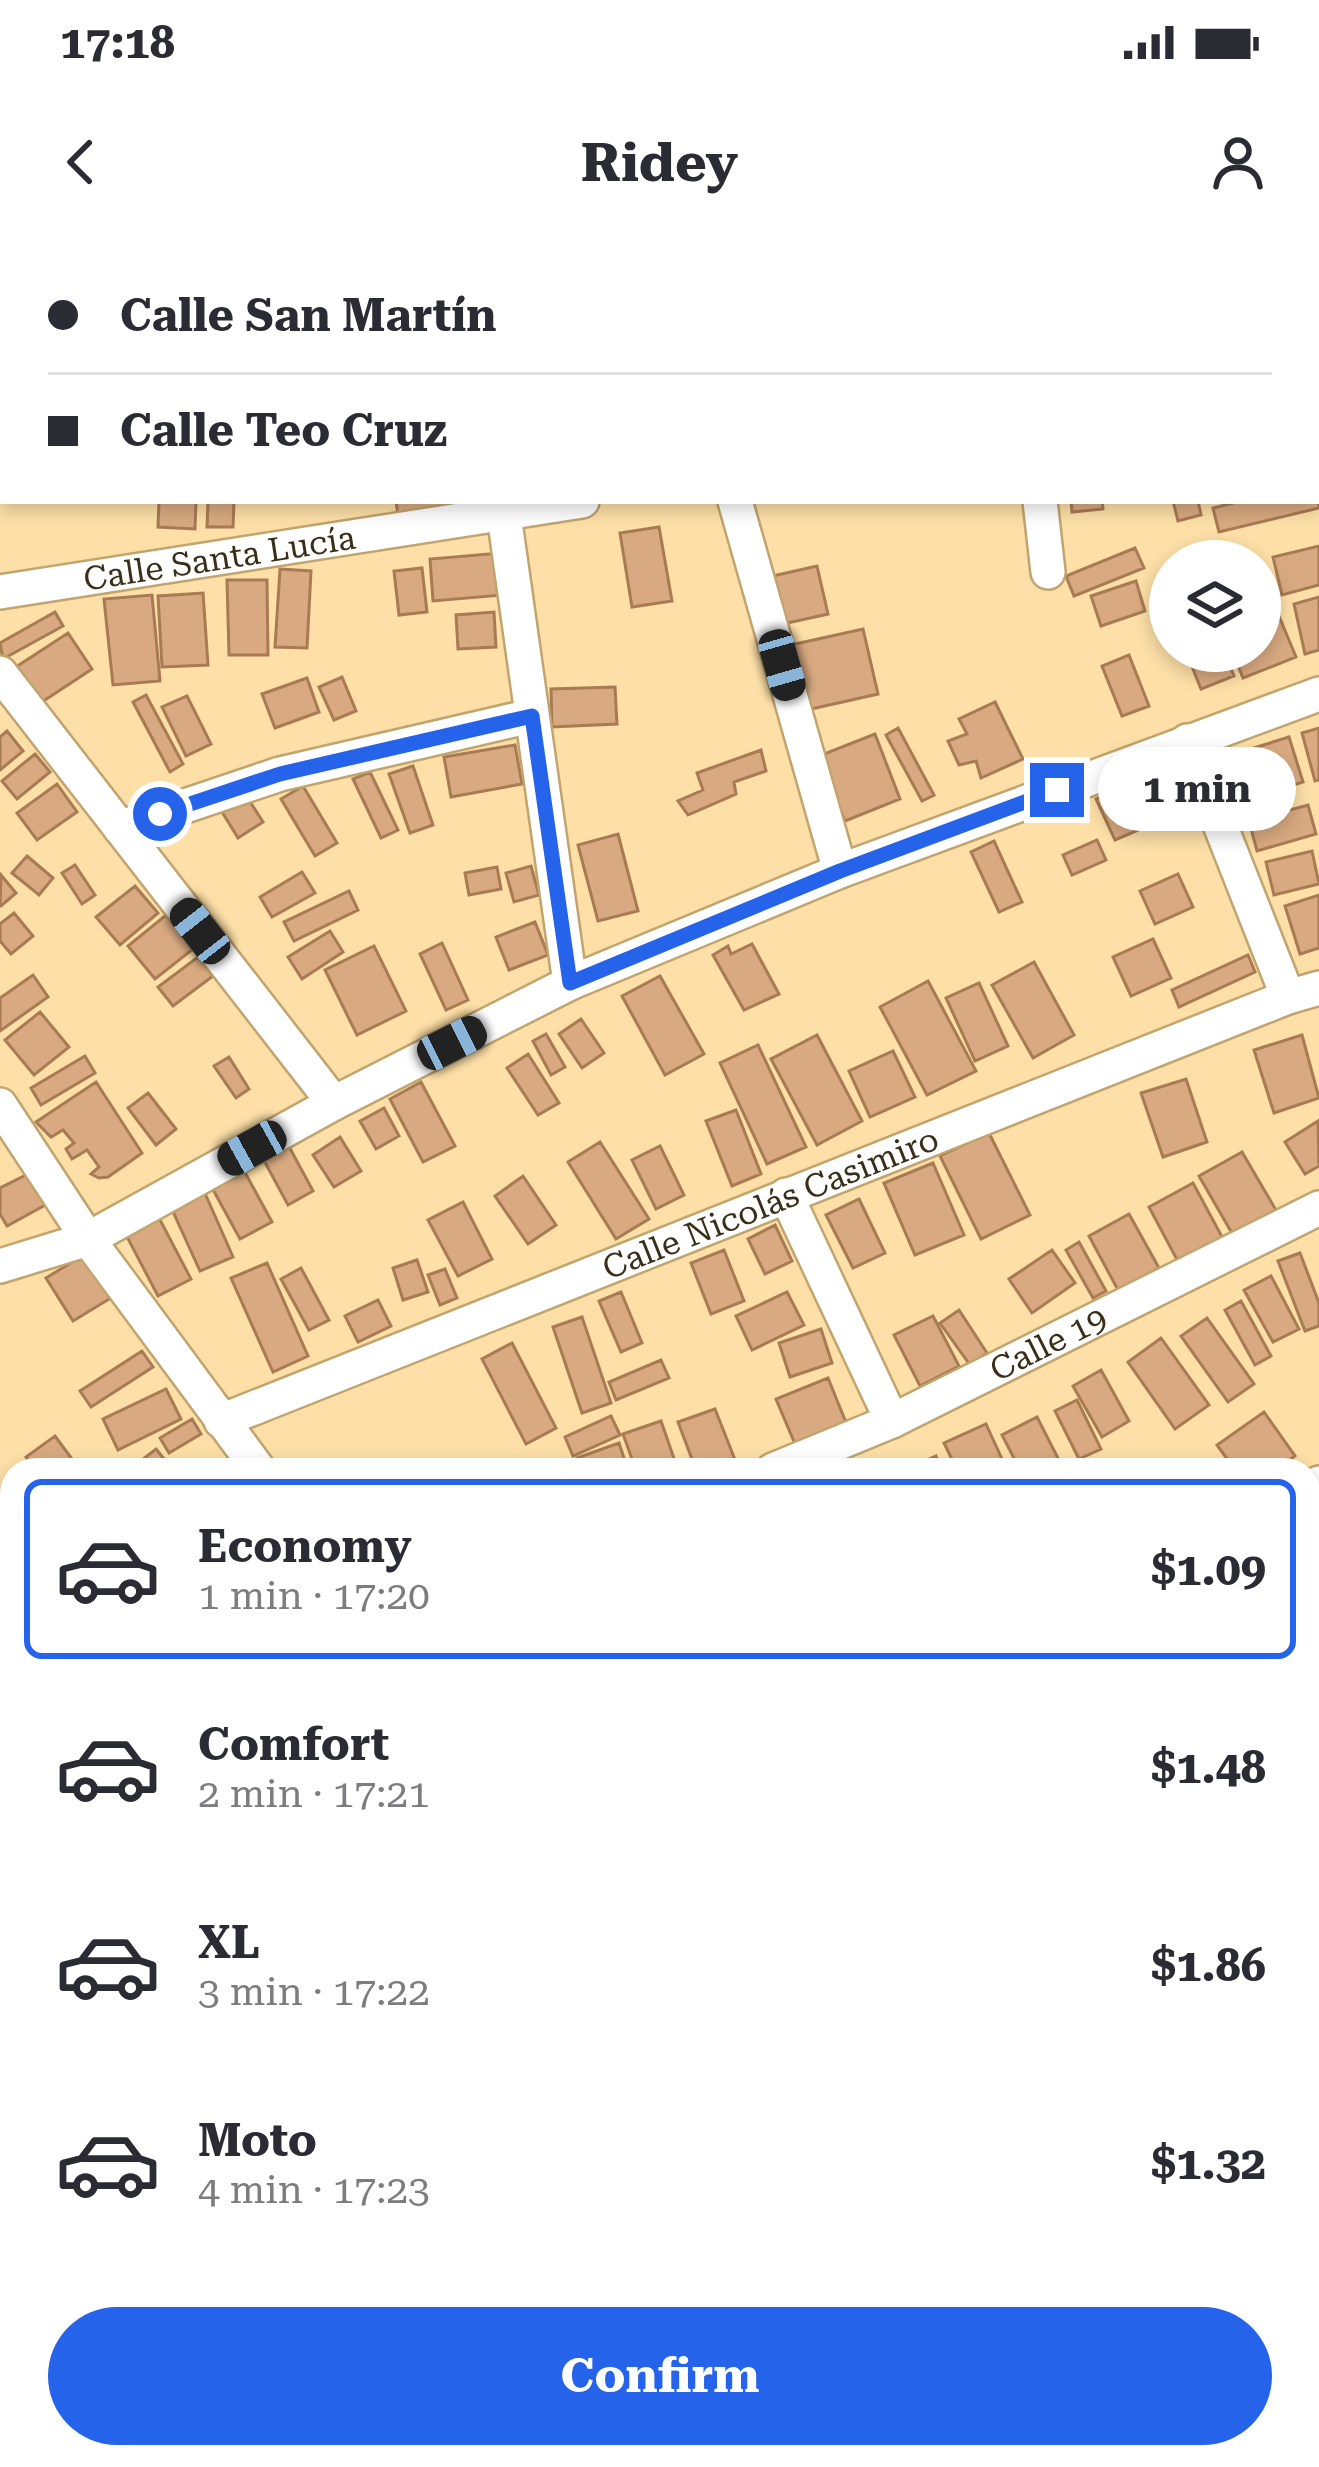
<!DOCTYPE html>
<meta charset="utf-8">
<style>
:root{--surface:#fff;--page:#f7f7f7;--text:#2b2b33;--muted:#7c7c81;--line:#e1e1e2;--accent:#2563eb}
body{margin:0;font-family:"Roboto Serif",serif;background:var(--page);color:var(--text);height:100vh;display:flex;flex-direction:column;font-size:45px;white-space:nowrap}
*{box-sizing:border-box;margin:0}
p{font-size:39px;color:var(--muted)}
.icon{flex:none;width:66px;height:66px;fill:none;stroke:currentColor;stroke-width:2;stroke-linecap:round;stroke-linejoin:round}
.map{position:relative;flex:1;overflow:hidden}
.sheet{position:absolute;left:0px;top:1218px;width:1320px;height:1011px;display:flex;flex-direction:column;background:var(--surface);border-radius:36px 36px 0 0;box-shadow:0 6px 18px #0003}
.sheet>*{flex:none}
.top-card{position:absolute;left:0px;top:0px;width:1320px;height:264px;box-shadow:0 6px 18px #0003;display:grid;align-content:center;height:264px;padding:0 48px;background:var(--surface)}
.controls{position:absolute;left:1149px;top:300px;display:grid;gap:24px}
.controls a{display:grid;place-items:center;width:132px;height:132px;border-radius:50%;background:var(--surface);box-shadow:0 6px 18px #0003;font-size:60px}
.end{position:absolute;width:54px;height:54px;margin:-27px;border:15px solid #2563eb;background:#fff;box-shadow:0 0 0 6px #fff}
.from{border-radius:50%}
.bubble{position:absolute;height:84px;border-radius:42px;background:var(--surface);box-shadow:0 6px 18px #0003;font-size:39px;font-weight:700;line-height:84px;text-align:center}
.car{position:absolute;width:36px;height:72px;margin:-36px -18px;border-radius:15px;box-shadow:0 0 9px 3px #0007;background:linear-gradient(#222 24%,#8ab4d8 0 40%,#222 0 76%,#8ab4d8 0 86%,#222 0)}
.top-card b{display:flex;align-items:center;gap:42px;height:114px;font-size:45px}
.top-card b+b{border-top:3px solid var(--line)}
.top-card i{width:30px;height:30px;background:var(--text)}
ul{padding:21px 0 0;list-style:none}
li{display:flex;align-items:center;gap:36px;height:180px;margin:0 24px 18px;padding:0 24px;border:6px solid transparent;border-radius:18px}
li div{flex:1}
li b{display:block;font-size:45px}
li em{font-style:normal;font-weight:700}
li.current{border-color:var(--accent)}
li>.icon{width:108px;height:108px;stroke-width:1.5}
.button{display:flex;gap:24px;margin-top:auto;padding:24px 48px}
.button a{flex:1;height:138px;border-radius:72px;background:var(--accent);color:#fff;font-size:48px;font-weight:700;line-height:138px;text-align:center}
.status{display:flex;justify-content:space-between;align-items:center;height:84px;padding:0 60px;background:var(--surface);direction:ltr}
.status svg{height:33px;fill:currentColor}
header{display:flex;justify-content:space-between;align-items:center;height:156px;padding:0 48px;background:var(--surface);font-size:54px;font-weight:700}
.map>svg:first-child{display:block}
</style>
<div class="status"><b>17:18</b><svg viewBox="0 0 49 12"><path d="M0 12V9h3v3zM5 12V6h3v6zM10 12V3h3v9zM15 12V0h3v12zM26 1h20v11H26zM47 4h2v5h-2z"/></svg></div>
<header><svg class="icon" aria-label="back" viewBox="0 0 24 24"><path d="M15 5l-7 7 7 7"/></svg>Ridey<svg class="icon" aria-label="person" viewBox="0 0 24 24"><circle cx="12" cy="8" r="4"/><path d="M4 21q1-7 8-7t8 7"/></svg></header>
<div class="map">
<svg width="1319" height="2227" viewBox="0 0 1319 2227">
<rect width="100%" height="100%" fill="#fddfa7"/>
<path fill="#cbabcf" d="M1319 1834V1951L1308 1956V1838Z"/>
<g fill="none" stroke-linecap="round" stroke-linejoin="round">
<path stroke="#498786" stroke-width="12" d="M0 2002 12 2008
M73 2227 77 2217"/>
</g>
<path fill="#d9aa81" stroke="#a87b53" stroke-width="3" d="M898 0H977V3H899Z
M1317 259 1319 268 1219 292 1213 268 1241 261Z
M159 261H196L195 289 158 287Z
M208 261H234L233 287H207Z
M396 261H477L398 276Z
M1071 261H1102L1103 269 1072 272Z
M1173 261H1198L1201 275 1178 281Z
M659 287 672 361 632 367 620 293Z
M1319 306V345L1282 355 1273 317Z
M1135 308 1144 328 1074 356 1066 336Z
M500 313 503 355 433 361 430 319Z
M817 326 828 374 783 384 773 336Z
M422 328 427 372 399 375 394 331Z
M280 329 311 331 307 408 275 407Z
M227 340H267L268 415H229Z
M1136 341 1145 371 1101 386 1091 356Z
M203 353 208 425 162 427 158 356Z
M152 355 160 441 113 445 104 359Z
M1319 357V410L1305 414 1294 364Z
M1276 369 1296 417 1243 438 1232 411H1260V376Z
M55 372 63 386 3 419 0 403Z
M494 372 496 407 458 409 456 375Z
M863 389 878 454 807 470 791 405Z
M68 393 92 429 39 464 16 427Z
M1193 411H1224L1234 436 1201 449 1187 414Z
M1129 415 1149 466 1122 476 1102 426Z
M342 437 356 471 334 480 319 447Z
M307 438 319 472 275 488 262 454Z
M615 447 617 484 552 487 551 449Z
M146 455 183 524 170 532 133 462Z
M187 456 211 504 186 516 162 467Z
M995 462 1023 519 981 538 976 521 959 525 948 501 967 494 959 479Z
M898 488 934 555 922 561 886 495Z
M1319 488V540L1315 541 1302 493Z
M7 491 23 511 0 530V497Z
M875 494 900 559 845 581 819 516Z
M1289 497 1303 542 1239 562 1225 517Z
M515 505 522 544 451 557 444 517Z
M761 510 766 531 734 542 736 554 688 575 678 561 703 550 697 533Z
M35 514 50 532 17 559 2 541Z
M413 526 433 585 410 593 389 534Z
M370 532 398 590 381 598 353 539Z
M57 544 77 572 37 600 17 573Z
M1131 544 1150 585 1115 600 1096 559Z
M303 546 337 603 315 616 281 559Z
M244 552 263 582 238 598 219 567Z
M1308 565 1316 594 1257 611 1249 581Z
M618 594 638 671 598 681 578 605Z
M1097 600 1106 620 1072 635 1063 615Z
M994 601 1022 662 999 672 971 612Z
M1312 611 1319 644 1274 655 1266 622Z
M27 616 53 638 39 655 12 633Z
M75 625 95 655 82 664 62 633Z
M531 626 539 655 514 662 506 633Z
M497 627 501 649 469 655 465 633Z
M302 632 315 653 272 677 260 657Z
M1178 634 1193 667 1155 684 1140 651Z
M1 635 16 653 1 666 0 665Z
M135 646 158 673 120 705 96 677Z
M349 651 358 670 294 701 284 682Z
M1319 655V708L1300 714 1285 666Z
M14 673 33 696 11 714 0 701V684Z
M166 675 193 709 155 739 128 706Z
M535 682 548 715 509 730 496 697Z
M330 691 343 712 302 739 288 717Z
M1153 699 1171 738 1131 756 1113 717Z
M442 703 468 760 446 770 420 714Z
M752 704 779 754 744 770 713 715 728 706 731 714Z
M374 706 406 771 357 795 325 730Z
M1248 715 1255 732 1179 767 1172 750Z
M198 717 213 736 173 766 158 747Z
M1034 722 1074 795 1033 818 992 745Z
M33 735 48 757 0 791V758Z
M660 736 704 814 665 835 622 756Z
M928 741 976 831 927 855 880 767Z
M979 743 1008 806 975 821 946 758Z
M40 772 69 807 34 835 5 800Z
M581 779 604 813 582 828 559 794Z
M546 794 565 827 551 835 533 801Z
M817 795 862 881 817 905 771 819Z
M1302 795 1319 858 1274 873 1254 810Z
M758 805 806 907 767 924 720 823Z
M893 811 915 857 870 877 849 831Z
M528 814 559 863 538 875 507 828Z
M85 816 95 833 41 865 31 848Z
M229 817 249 849 236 858 214 826Z
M1186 839 1207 902 1163 917 1141 853Z
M96 842 142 913 108 937 99 938 91 934 99 927 87 910 72 919 66 909 74 903 63 890 51 897 36 882Z
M421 842 455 906 423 922 390 859Z
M148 853 176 889 156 905 128 868Z
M384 868 399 896 376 909 360 881Z
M736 870 761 934 732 946 706 881Z
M1318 881 1319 926 1305 934 1285 902Z
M989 893 1030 975 981 999 940 916Z
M340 897 361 931 334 947 313 915Z
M286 901 313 951 288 965 261 915Z
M600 902 649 979 616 999 568 922Z
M660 906 684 955 656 969 632 920Z
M1242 912 1280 977 1237 1002 1199 936Z
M933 923 964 995 915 1015 884 943Z
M242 927 272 982 240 999 210 944Z
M34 931 51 962 7 986 0 974V948Z
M523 936 556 985 528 1004 495 956Z
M1193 943 1227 1006 1182 1029 1149 967Z
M204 951 233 1017 200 1031 170 965Z
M859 959 885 1013 853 1028 826 975Z
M463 962 492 1019 458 1036 428 980Z
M1129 974 1159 1028 1118 1050 1089 996Z
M158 976 191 1039 158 1056 125 993Z
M775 985 792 1021 765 1034 748 999Z
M1079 1002 1106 1051 1093 1058 1066 1010Z
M724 1010 744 1061 711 1074 691 1023Z
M1052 1010 1075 1043 1032 1073 1009 1039Z
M87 1013 114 1056 73 1081 46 1038Z
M1300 1013 1319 1063V1086L1305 1091 1278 1021Z
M417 1020 428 1052 403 1060 393 1028Z
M267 1023 308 1116 273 1132 231 1038Z
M301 1028 329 1080 309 1090 281 1039Z
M445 1029 457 1058 440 1065 428 1035Z
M1271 1036 1299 1089 1273 1102 1244 1050Z
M621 1052 642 1103 621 1112 599 1061Z
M787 1052 804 1085 752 1110 736 1076Z
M378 1060 391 1086 358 1102 345 1076Z
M1241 1061 1271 1116 1255 1125 1225 1070Z
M959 1070 987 1113 970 1125 940 1083Z
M933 1076 959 1126 920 1146 894 1095Z
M582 1077 611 1163 582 1173 553 1087Z
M1207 1078 1254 1144 1228 1162 1181 1096Z
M821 1089 832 1123 790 1137 779 1103Z
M1161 1098 1209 1165 1175 1189 1128 1122Z
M512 1103 556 1188 526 1204 482 1119Z
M142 1111 153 1127 91 1167 80 1151Z
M661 1120 669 1138 616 1160 609 1142Z
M1101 1130 1129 1181 1102 1197 1073 1146Z
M828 1138 849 1190 798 1211 776 1159Z
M166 1149 181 1179 118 1210 103 1179Z
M1077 1160 1101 1209 1079 1219 1055 1171Z
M715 1169 739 1230H696L678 1182Z
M1264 1172 1295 1216 1276 1230H1235L1217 1205Z
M611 1176 620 1195 573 1216 565 1197Z
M1037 1177 1064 1230H1020L1002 1195Z
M192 1179 201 1194 169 1213 160 1198Z
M661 1181 678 1230H636L623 1194Z
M986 1184 1007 1230H957L944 1203Z
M55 1196 80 1230H35L26 1217Z
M619 1203 628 1230H581L577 1218Z
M156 1209 169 1225 162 1230H129Z
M936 1216 942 1230H904Z
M1314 1324 1319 1337V1385L1308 1390V1327Z
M1319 1401V1463L1315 1464 1308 1446V1406Z
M4 1468 12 1492 0 1498V1470Z
M2 1598 12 1611V1631L1 1640Z
M1313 2016 1319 2032V2060L1308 2064V2018Z
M269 2217H372V2221Z
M486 2217H544L548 2227H490Z
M975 2217H1006L1010 2227H979Z
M1015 2217H1077L1081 2227H1019Z"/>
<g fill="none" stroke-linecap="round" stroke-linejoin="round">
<g stroke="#c1a46e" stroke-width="28">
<path id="pedestrian" d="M1308 1395 1319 1390
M1308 1828 1319 1824"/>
</g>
<g stroke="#c1a46e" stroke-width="38">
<g id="minor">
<path d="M482 0V3"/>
<path d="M705 0 706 3"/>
<path d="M1012 0V3"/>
<path d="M1306 0V3"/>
<path d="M68 3 69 0"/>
<path d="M0 56 3 55"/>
<path d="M1317 95 1319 112"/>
<path d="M1317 157H1319"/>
<path d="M0 188 3 179"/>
<path d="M502 261 570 743"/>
<path d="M735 261 840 631"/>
<path d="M1040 261 1048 332"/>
<path id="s1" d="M0 352 582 261"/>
<path d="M0 433 334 863"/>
<path d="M1187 501 1288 757"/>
<path d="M120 588 280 534 531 476"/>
<path d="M0 865 88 999 259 1230"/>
<path d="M786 955 892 1181"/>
<path d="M0 1026 88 999 334 863 570 743 840 631 1319 454"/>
<path id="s2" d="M221 1181 1288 757 1319 748"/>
<path id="s3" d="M773 1230 892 1181 1319 968"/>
<path d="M1308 1248 1319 1243"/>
<path d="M1308 1599 1319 1594"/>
<path d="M1308 1732 1319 1759"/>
<path d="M1308 1988 1319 1984"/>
<path d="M603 2217 607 2227"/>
<path d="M760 2227 781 2217"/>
</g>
</g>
<use href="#pedestrian" stroke="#fff" stroke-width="24"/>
<use href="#minor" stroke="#fff" stroke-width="33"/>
</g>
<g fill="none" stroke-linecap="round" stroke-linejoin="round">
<path stroke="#2563eb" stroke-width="15" d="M160 574 280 534 532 476 570 743 840 631 1057 550"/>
</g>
<g text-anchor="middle" stroke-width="10" stroke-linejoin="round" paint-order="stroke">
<g font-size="33" fill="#392e18" stroke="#fff">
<text dy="12" stroke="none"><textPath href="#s1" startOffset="222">Calle Santa Lucía</textPath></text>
<text dy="12" stroke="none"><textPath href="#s2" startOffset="591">Calle Nicolás Casimiro</textPath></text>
<text dy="12" stroke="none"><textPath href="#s3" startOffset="303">Calle 19</textPath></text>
</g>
</g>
</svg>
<div class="controls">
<a><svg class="icon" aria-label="layers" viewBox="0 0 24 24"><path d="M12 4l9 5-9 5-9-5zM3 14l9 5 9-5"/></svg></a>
</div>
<i class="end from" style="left:160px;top:574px"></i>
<i class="end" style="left:1057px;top:550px"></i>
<div class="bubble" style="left:1098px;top:507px;width:198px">1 min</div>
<i class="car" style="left:782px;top:425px;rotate:164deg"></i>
<i class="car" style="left:200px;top:691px;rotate:322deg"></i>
<i class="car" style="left:452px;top:803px;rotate:63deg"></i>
<i class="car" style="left:252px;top:908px;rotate:241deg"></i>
<div class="top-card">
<b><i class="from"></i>Calle San Martín</b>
<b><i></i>Calle Teo Cruz</b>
</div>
<section class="sheet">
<ul>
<li class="current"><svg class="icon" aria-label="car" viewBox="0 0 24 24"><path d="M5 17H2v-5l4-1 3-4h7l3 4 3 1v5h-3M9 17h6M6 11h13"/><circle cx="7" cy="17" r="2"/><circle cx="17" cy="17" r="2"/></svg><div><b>Economy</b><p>1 min · 17:20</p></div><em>$1.09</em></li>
<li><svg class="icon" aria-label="car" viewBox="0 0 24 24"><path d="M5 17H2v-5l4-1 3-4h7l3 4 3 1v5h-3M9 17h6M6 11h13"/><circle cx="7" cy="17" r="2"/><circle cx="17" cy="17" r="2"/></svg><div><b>Comfort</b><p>2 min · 17:21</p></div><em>$1.48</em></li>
<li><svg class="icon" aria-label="car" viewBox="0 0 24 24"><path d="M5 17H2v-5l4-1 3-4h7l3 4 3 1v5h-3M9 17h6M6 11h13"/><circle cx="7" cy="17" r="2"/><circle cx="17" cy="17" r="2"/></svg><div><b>XL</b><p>3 min · 17:22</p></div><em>$1.86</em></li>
<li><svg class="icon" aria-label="car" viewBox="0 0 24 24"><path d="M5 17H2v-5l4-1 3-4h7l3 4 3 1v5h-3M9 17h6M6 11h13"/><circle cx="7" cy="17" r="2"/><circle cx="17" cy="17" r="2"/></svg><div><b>Moto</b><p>4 min · 17:23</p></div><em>$1.32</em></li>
</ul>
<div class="button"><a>Confirm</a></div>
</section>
</div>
